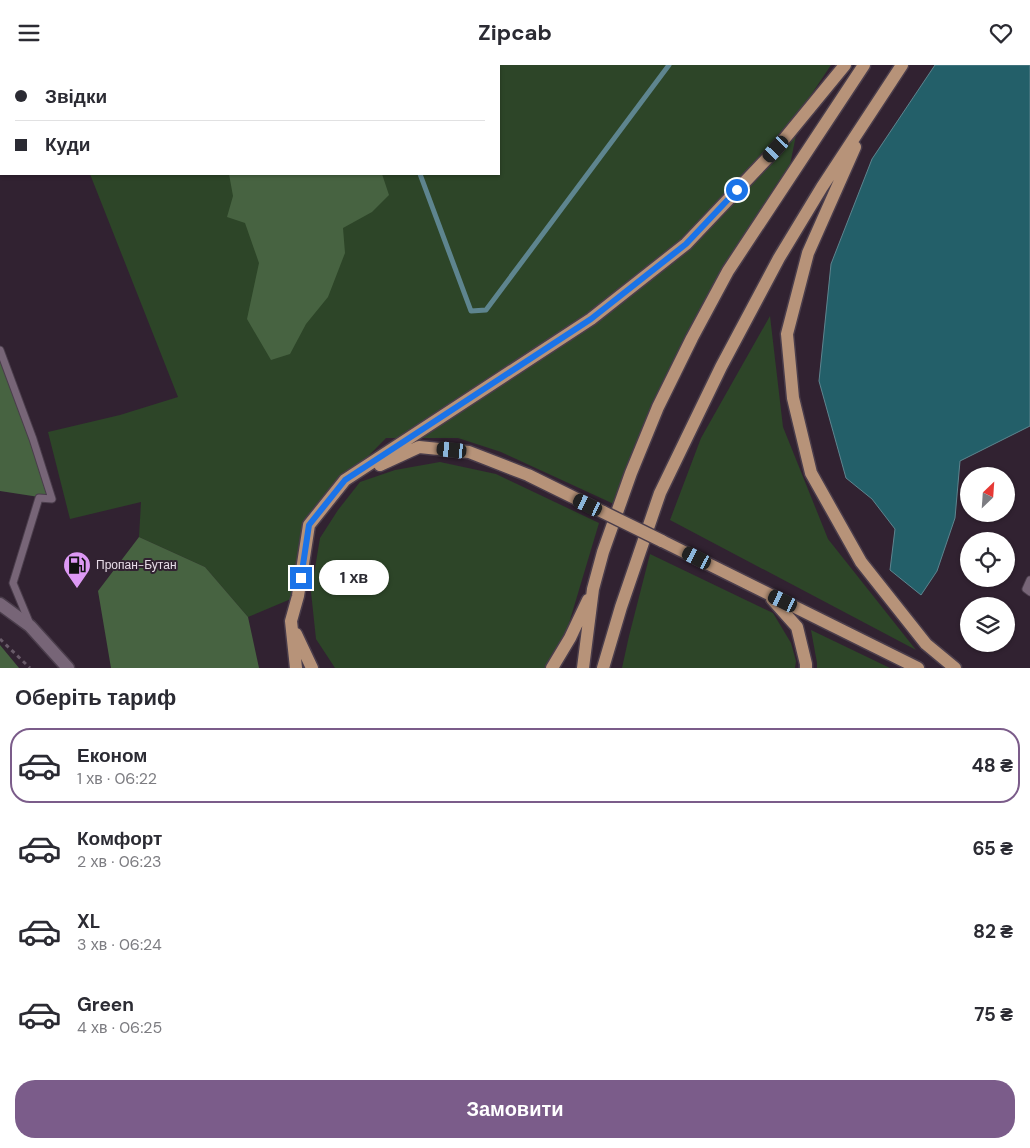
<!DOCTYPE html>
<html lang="uk">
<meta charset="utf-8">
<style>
:root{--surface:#fff;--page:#f7f7f7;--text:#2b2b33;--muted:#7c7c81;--line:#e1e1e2;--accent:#7b5c8a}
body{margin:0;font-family:"DM Sans",sans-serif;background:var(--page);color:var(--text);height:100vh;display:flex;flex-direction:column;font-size:19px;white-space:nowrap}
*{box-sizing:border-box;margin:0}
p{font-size:16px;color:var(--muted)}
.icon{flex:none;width:28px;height:28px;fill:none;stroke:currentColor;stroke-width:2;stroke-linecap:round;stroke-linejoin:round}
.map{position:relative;height:603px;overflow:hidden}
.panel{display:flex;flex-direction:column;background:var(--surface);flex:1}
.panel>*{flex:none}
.banner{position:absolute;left:0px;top:0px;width:500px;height:110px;box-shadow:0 1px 4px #0004;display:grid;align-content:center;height:110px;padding:0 15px;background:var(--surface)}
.needle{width:32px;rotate:25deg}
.buttons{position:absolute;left:960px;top:402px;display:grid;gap:10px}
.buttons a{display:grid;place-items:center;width:55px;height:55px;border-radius:50%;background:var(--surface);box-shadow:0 1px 4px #0004;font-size:25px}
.end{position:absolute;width:22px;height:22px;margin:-11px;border:6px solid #1a73e8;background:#fff;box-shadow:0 0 0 2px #fff}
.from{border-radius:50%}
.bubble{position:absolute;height:35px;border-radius:18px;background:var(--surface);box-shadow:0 1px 4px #0004;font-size:16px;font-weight:700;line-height:35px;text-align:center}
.car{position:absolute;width:15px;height:30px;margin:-15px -8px;border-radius:6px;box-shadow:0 0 4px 1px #0007;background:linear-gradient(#222 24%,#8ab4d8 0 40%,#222 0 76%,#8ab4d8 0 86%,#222 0)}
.banner b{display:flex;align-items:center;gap:18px;height:48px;font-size:19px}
.banner b+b{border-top:1px solid var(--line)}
.banner i{width:12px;height:12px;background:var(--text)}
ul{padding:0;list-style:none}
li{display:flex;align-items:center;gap:15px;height:75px;margin:0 10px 8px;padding:0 5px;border:2px solid transparent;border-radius:20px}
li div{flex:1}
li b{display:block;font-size:19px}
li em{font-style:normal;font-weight:700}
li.active{border-color:var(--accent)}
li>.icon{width:45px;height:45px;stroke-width:1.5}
h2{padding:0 15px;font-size:22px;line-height:60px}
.primary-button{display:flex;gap:10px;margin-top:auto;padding:10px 15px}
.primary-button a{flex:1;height:58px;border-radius:20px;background:var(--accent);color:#fff;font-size:20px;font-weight:700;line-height:58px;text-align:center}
header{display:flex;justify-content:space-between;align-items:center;height:65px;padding:0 15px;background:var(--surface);font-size:22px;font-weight:700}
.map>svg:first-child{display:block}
</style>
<header><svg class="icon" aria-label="menu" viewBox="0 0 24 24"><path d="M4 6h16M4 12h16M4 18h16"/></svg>Zipcab<svg class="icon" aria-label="heart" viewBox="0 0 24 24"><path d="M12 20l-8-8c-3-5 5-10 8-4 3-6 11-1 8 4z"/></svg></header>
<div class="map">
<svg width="1030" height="603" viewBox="0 0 1030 603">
<rect width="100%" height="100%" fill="#312231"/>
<path fill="#2d4528" d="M48 0H831L801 45 789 105 776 120 716 220 616 440 501 387 458 373H386L345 415 309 460 298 531 248 552 205 502 139 472 141 437 70 454 48 367 120 350 178 332 90 109H499V1H48Z
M770 251 783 362 828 474 916 585 670 455 701 373Z
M440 397 496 409 599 458 561 585 550 603H335L316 574 311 527 320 473 338 445 360 417 395 405Z
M650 489 773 548 791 578 796 596 795 603H622L629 571Z
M811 565 890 603H817V598Z"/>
<path fill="#476341" d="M229 109H382L389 130 372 147 343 163 345 188 328 232 306 259 290 289 271 295 247 254 259 198 245 158 227 152 233 131Z
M0 283 52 434 0 426Z
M139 472 205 502 248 552 259 603H111L98 526Z
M0 580 19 603H0Z"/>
<path fill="#235f69" stroke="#5e858f" d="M935 0H1030V361L960 396 955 453 937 506 921 530 890 505 895 464 872 434 846 413 819 316 831 199 872 94Z"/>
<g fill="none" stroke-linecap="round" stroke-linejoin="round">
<path stroke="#5e858f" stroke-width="5" d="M380 0 381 1
M420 109 471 246 486 245 669 0"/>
<g stroke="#4a3d4b" stroke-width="9">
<path id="service" d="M0 285 33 374 52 434 39 433 13 518 30 559
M1030 515 1026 524 1030 527"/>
</g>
<g stroke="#4a3d4b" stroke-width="15">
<path id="minor" d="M0 539 30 561 68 603"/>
</g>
<g stroke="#4a3d4b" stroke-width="15">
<path id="primary" d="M855 82 808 188 787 269 793 333 811 408 861 497 926 579 955 603
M380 400 419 382 469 387 528 410 603 447
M662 476 918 603
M772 534 797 562 806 599V603
M296 569 312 603
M296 603 291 556 298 531 309 460 345 415 591 254 686 179 776 84 845 0
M552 603 570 573 588 535
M583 603 593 524 603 487 631 408 658 342 692 273 728 206 864 0
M603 603 621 542 660 428 721 302 779 193 822 122 902 0"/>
</g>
<path stroke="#695b69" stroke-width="3" stroke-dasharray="4 4" stroke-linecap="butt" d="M0 574 30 603"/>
<use href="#service" stroke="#776577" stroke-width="7"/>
<use href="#minor" stroke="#776577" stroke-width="12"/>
<use href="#primary" stroke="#b79379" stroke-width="12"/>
<g stroke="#4a3d4b" stroke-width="15" stroke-linecap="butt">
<path id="primary-bridge" d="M603 447 662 476"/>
</g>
<use href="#primary-bridge" stroke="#b79379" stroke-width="12"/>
</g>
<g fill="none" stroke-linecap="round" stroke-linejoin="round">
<path stroke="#1a73e8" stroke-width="6" d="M301 513 309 460 345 415 591 254 686 179 737 125"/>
</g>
<defs>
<g id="fuel-pin" transform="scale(1.4375)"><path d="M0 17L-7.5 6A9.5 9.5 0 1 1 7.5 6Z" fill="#dd99f4" stroke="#312231"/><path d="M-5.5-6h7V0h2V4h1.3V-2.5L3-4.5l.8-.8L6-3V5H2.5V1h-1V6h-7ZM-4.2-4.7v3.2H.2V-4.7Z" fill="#111"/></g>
</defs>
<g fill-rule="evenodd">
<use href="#fuel-pin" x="77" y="500"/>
</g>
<g text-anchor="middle" stroke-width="4" stroke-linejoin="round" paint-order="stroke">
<g font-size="12" fill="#e8dde8" stroke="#312231" text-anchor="start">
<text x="96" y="504">Пропан-Бутан</text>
</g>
</g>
</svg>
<div class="buttons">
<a><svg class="needle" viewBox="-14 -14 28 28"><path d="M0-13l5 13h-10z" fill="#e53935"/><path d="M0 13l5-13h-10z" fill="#7c7c81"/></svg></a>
<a><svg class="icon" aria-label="locate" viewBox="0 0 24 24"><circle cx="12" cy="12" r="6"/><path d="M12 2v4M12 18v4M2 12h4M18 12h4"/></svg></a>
<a><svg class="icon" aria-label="layers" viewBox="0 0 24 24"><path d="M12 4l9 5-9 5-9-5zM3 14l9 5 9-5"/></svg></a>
</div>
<i class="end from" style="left:737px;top:125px"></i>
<i class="end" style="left:301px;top:513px"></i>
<div class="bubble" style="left:319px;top:495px;width:70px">1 хв</div>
<i class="car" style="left:776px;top:84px;rotate:223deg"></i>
<i class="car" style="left:452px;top:385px;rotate:276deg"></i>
<i class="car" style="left:588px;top:440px;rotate:296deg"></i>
<i class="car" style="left:697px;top:493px;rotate:297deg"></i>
<i class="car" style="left:783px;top:536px;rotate:296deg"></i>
<div class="banner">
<b><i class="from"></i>Звідки</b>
<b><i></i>Куди</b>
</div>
</div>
<section class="panel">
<h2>Оберіть тариф</h2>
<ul>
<li class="active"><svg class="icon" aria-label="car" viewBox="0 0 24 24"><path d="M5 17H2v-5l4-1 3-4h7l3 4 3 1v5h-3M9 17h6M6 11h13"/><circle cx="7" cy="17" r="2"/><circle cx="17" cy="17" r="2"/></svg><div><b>Економ</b><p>1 хв · 06:22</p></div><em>48 ₴</em></li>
<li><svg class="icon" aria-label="car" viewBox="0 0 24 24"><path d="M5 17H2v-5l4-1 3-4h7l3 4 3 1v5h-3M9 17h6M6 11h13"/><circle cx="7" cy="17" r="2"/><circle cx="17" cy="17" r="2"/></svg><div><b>Комфорт</b><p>2 хв · 06:23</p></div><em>65 ₴</em></li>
<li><svg class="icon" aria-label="car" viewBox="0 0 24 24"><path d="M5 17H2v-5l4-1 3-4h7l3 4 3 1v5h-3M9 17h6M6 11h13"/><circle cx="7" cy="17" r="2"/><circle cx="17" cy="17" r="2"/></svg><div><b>XL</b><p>3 хв · 06:24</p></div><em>82 ₴</em></li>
<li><svg class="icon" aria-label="car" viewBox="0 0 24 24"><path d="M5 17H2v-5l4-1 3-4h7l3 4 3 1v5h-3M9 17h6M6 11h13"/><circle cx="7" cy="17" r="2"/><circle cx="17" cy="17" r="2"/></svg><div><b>Green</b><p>4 хв · 06:25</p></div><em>75 ₴</em></li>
</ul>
<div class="primary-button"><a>Замовити</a></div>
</section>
